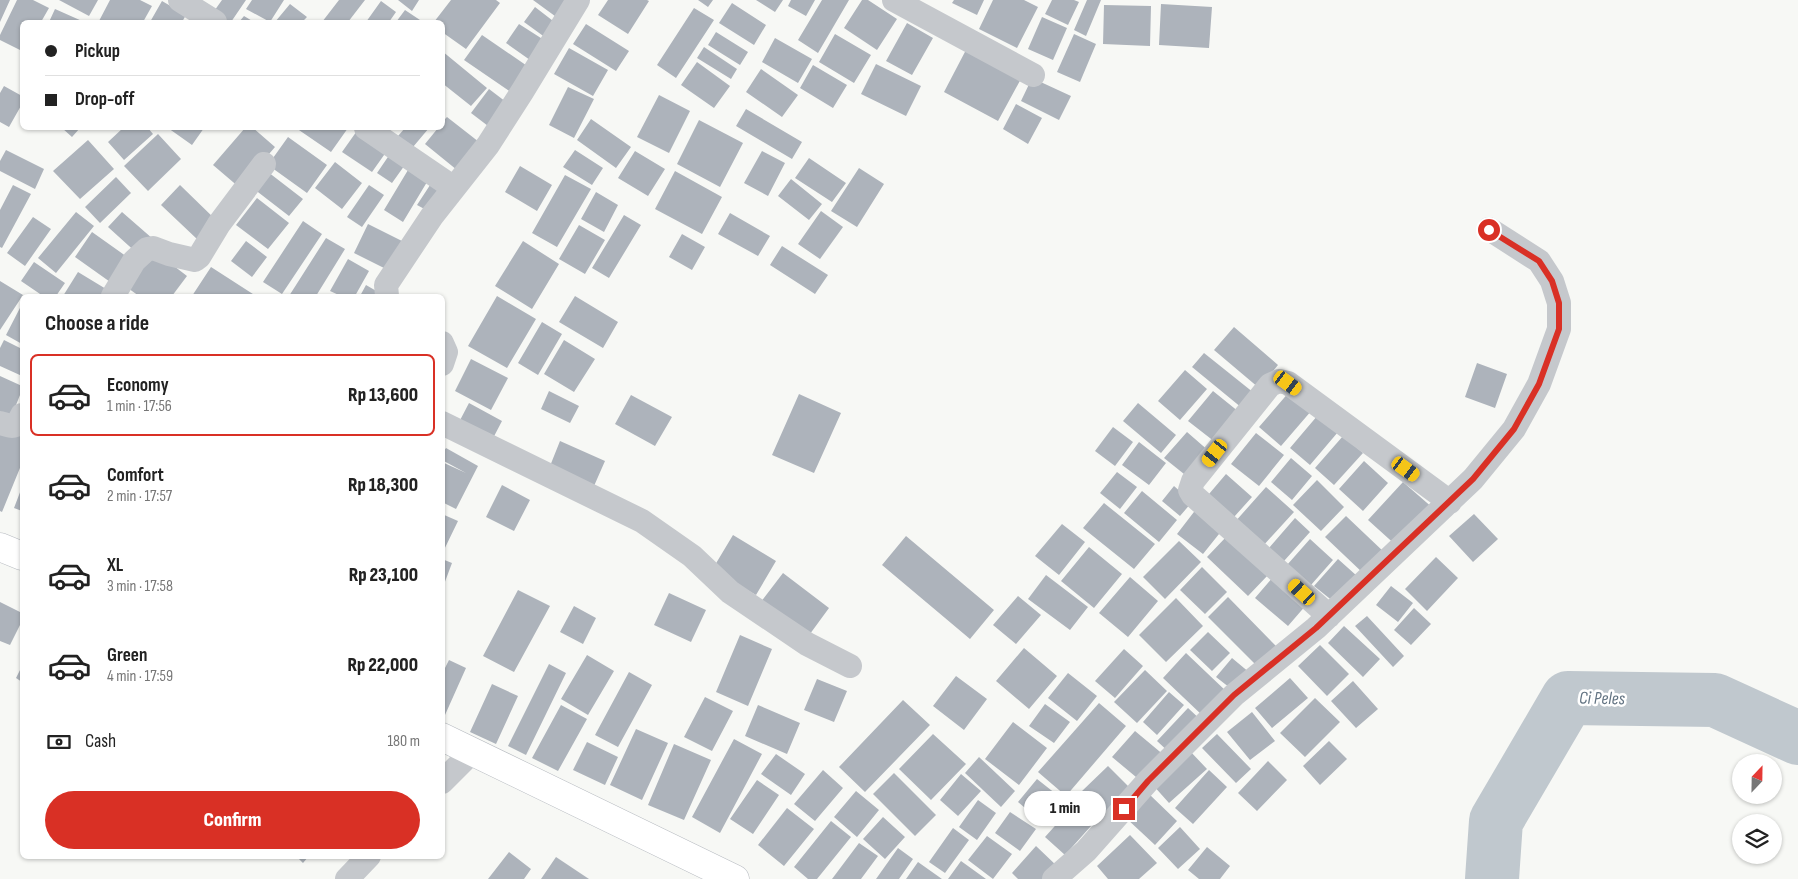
<!DOCTYPE html>
<meta charset="utf-8">
<style>
:root{--surface:#fff;--page:#f6f6f6;--text:#222;--muted:#767676;--line:#e0e0e0;--accent:#d93025}
body{margin:0;font-family:"Sofia Sans Condensed",sans-serif;background:var(--page);color:var(--text);height:100vh;display:flex;flex-direction:column;font-size:19px;white-space:nowrap}
*{box-sizing:border-box;margin:0}
p{font-size:16px;color:var(--muted)}
.icon{flex:none;width:28px;height:28px;fill:none;stroke:currentColor;stroke-width:2;stroke-linecap:round;stroke-linejoin:round}
.map{position:relative;flex:1;overflow:hidden}
.side{position:absolute;left:20px;top:294px;width:425px;height:565px;display:flex;flex-direction:column;background:var(--surface);border-radius:8px;box-shadow:0 1px 4px #0004}
.side>*{flex:none}
.banner{position:absolute;left:20px;top:20px;width:425px;height:110px;border-radius:8px;box-shadow:0 1px 4px #0004;display:grid;align-content:center;height:110px;padding:0 25px;background:var(--surface)}
.needle{width:32px;rotate:22deg}
.fabs{position:absolute;left:1732px;top:754px;display:grid;gap:10px}
.fabs a{display:grid;place-items:center;width:50px;height:50px;border-radius:50%;background:var(--surface);box-shadow:0 1px 4px #0004;font-size:25px}
.end{position:absolute;width:22px;height:22px;margin:-11px;border:6px solid #d93025;background:#fff;box-shadow:0 0 0 2px #fff}
.from{border-radius:50%}
.bubble{position:absolute;height:35px;border-radius:18px;background:var(--surface);box-shadow:0 1px 4px #0004;font-size:16px;font-weight:800;line-height:35px;text-align:center}
.car{position:absolute;width:15px;height:30px;margin:-15px -8px;border-radius:6px;box-shadow:0 0 4px 1px #0007;background:linear-gradient(#f5c518 24%,#345 0 40%,#f5c518 0 76%,#345 0 86%,#f5c518 0)}
.banner b{display:flex;align-items:center;gap:18px;height:48px;font-size:19px}
.banner b+b{border-top:1px solid var(--line)}
.banner i{width:12px;height:12px;background:var(--text)}
ul{padding:0;list-style:none}
li{display:flex;align-items:center;gap:15px;height:82px;margin:0 10px 8px;padding:0 15px;border:2px solid transparent;border-radius:8px}
li div{flex:1}
li b{display:block;font-size:19px}
li em{font-style:normal;font-weight:800}
li.on{border-color:var(--accent)}
li>.icon{width:45px;height:45px;stroke-width:1.5}
h2{padding:0 25px;font-size:22px;line-height:60px}
.pay{display:flex;align-items:center;gap:12px;height:55px;padding:0 25px;font-size:19px}
.pay p{margin-inline-start:auto}
.cta{display:flex;gap:10px;margin-top:auto;padding:10px 25px}
.cta a{flex:1;height:58px;border-radius:30px;background:var(--accent);color:#fff;font-size:20px;font-weight:800;line-height:58px;text-align:center}
.map>svg:first-child{display:block}
</style>
<div class="map">
<svg width="1798" height="879" viewBox="0 0 1798 879">
<rect width="100%" height="100%" fill="#f7f8f5"/>
<g fill="none" stroke-linecap="round" stroke-linejoin="round">
<path stroke="#c0c8ce" stroke-width="54" d="M1492 879 1496 821 1568 698 1715 700 1798 738"/>
</g>
<path fill="#adb3bb" d="M0 0H10L0 22Z
M17 0H33L49 8 41 22H22V51L0 40V35Z
M59 0H98L89 16Z
M110 0H140L152 6 143 22H101L99 21Z
M222 0H246L231 22H226L212 14Z
M252 0H284L270 22 246 9Z
M339 0H365L348 22H322Z
M398 0H419L412 11Z
M451 0H496L500 3 466 49 442 32V22H434Z
M533 0H573L559 19Z
M608 0H647L649 1 628 34 598 15Z
M698 0H713L708 7Z
M756 0H783L775 12Z
M791 0H815L806 16 788 6Z
M822 0H849L818 53 798 40Z
M862 0H868L897 19 877 50 844 28Z
M954 0H984L977 15 952 3Z
M993 0H1024L1038 7 1017 48 979 29Z
M1052 0H1074L1079 2 1068 25 1045 14Z
M1087 0H1101L1086 36 1074 30Z
M162 1 186 15 182 22H150Z
M381 1 396 12 389 22H366Z
M732 3 766 25 754 45 719 23Z
M290 4 307 17 302 22H275Z
M1161 4 1212 7 1209 48 1159 45Z
M1104 5 1151 6 1150 46 1103 44Z
M535 7 557 24 546 38 524 22Z
M694 8 714 20 676 78 657 65Z
M55 9 82 21 81 22H49Z
M405 10 423 22H396Z
M244 16 254 22H239Z
M1042 17 1067 28 1053 60 1028 49Z
M907 23 933 38 912 75 886 61Z
M519 24 544 40 530 60 506 43Z
M586 24 629 51 616 71 573 44Z
M716 32 748 52 740 65 708 45Z
M835 34 871 55 854 83 819 62Z
M1074 34 1096 44 1080 82 1057 72Z
M482 35 533 70 515 95 464 60Z
M775 38 812 59 798 83 762 62Z
M704 47 737 69 731 79 697 58Z
M569 48 608 70 593 96 554 74Z
M967 48 1022 77 998 121 944 92Z
M442 51 487 88 471 106 442 83Z
M697 62 730 86 714 108 681 85Z
M876 64 921 86 906 116 861 94Z
M813 65 847 85 833 108 800 88Z
M761 69 798 95 782 117 746 92Z
M1032 78 1071 96 1059 120 1021 101Z
M4 86 22 96V104L9 127 0 122V93Z
M568 87 594 99 574 138 549 125Z
M489 89 510 105 492 129 471 113Z
M659 95 690 111 669 153 637 137Z
M1016 104 1042 118 1028 144 1003 129Z
M746 109 802 142 792 159 736 126Z
M447 117 479 142 457 170 425 144 438 128H442V122Z
M591 119 631 147 616 168 577 140Z
M699 120 743 143 720 187 677 164Z
M62 128H80L72 137Z
M123 128H148L153 134 124 160 108 142Z
M168 128H204L192 145Z
M245 128H253L275 147 240 188 213 165Z
M296 128H348L331 152Z
M359 128 389 148 372 172 342 152Z
M405 128H429L413 147 398 136Z
M158 134 181 159 148 191 124 166Z
M288 137 327 165 307 193 268 165Z
M88 140 114 169 80 199 53 171Z
M6 150 44 169 35 189 0 171V161Z
M575 150 603 168 592 185 563 167Z
M392 151 407 162 392 183 377 173Z
M635 151 665 169 648 196 618 178Z
M762 151 785 163 768 196 744 183Z
M809 158 846 183 832 202 795 178Z
M335 162 362 183 342 209 315 188Z
M411 165 430 177 403 222 384 210Z
M520 166 552 185 537 211 505 192Z
M859 168 884 184 857 227 831 211Z
M675 171 722 197 702 234 655 209Z
M268 172 303 199 289 216 254 189Z
M565 175 591 189 557 247 532 233Z
M116 177 131 193 100 223 85 207Z
M434 179 446 187 430 212 417 205Z
M791 179 822 204 809 220 778 196Z
M13 185 31 194 2 248 0 247V210Z
M180 185 217 221 198 240 161 205Z
M369 185 384 195 362 227 347 217Z
M596 192 618 205 604 232 581 219Z
M257 198 289 223 268 249 236 225Z
M821 211 843 227 820 259 798 244Z
M76 212 94 226 56 273 38 258Z
M122 212 153 239 139 255 108 227Z
M730 213 770 236 758 256 718 234Z
M624 215 641 225 609 278 592 268Z
M33 217 51 229 25 266 7 253Z
M303 221 322 234 282 294 263 282Z
M368 224 406 243 392 272 354 253Z
M579 225 605 240 585 274 559 259Z
M92 232 130 259 113 284 75 257Z
M682 234 705 247 692 270 669 257Z
M326 238 345 249 316 296H289Z
M246 241 267 257 252 277 231 261Z
M523 241 559 264 532 309 495 286Z
M782 246 828 275 815 294 770 265Z
M153 250 187 276 172 296H139L125 286Z
M348 259 369 271 355 296H341L330 291Z
M34 262 65 283 56 296H43L21 281Z
M211 267 256 296H192Z
M78 272 111 292 109 296H63Z
M0 281 23 295 0 330Z
M366 285 385 296H360Z
M497 296 536 319 507 368 468 346Z
M575 296 618 322 603 348 559 322Z
M22 304V344L6 335Z
M542 322 562 334 538 375 518 363Z
M1234 327 1278 365 1259 388 1214 350Z
M4 340 22 349V376L0 366V348Z
M564 340 595 359 574 392 544 374Z
M1204 353 1254 393 1242 408 1192 367Z
M471 359 508 378 491 410 455 391Z
M1477 363 1507 374 1495 408 1465 397Z
M1185 370 1207 389 1180 420 1158 401Z
M0 376 22 386V390L10 420 0 416Z
M549 391 579 406 570 423 541 409Z
M1213 391 1239 412 1215 442 1188 421Z
M1290 391 1312 410 1281 446 1259 427Z
M799 394 841 413 814 473 772 455Z
M631 395 672 417 655 446 615 424Z
M469 403 502 421 490 444 457 426Z
M1138 403 1176 435 1161 453 1123 421Z
M1318 415 1338 432 1310 465 1290 448Z
M1113 427 1133 442 1115 466 1095 451Z
M0 428 22 437V463L2 512 0 511Z
M1187 432 1210 452 1189 478 1164 458Z
M1256 433 1284 455 1259 486 1231 464Z
M1343 436 1363 453 1334 485 1315 468Z
M560 441 605 461 594 486 550 466Z
M1139 442 1166 463 1149 485 1122 465Z
M446 448 478 466 456 509 442 502V462L466 473 442 460V454Z
M1291 458 1312 476 1292 500 1271 482Z
M1364 461 1388 483 1363 511 1339 489Z
M1117 472 1137 487 1120 509 1100 493Z
M1226 474 1252 497 1234 517 1209 494Z
M1317 480 1344 507 1321 531 1293 505Z
M1403 482 1434 509 1399 548 1368 520Z
M502 485 530 500 514 531 486 517Z
M1174 486 1192 502 1180 516 1162 501Z
M22 487V511L14 508Z
M1266 487 1294 512 1262 547 1234 523Z
M1142 491 1177 520 1159 542 1124 513Z
M1104 503 1155 544 1134 569 1083 528Z
M1197 508 1223 529 1203 554 1177 534Z
M442 514 458 521 442 554Z
M1474 514 1498 539 1473 562 1449 536Z
M1346 516 1385 553 1364 574 1325 537Z
M1295 518 1310 532 1284 561 1269 548Z
M1062 524 1085 542 1059 575 1035 556Z
M733 535 776 561 756 595 712 570Z
M906 536 994 610 970 639 882 565Z
M1227 536 1269 574 1248 596 1207 557Z
M1310 539 1333 560 1311 585 1287 565Z
M1179 541 1201 562 1165 599 1143 577Z
M1089 547 1122 574 1094 608 1061 581Z
M1436 557 1458 578 1427 611 1405 589Z
M442 559 452 563 443 587H442Z
M1338 559 1357 576 1334 602 1314 586Z
M1202 567 1227 592 1205 614 1180 590Z
M783 573 829 608 807 638 760 603Z
M1046 575 1088 607 1070 630 1028 599Z
M1274 576 1307 604 1288 626 1255 598Z
M1130 577 1158 601 1128 637 1099 613Z
M1391 586 1413 603 1398 622 1376 605Z
M518 590 550 606 514 672 483 656Z
M669 593 706 610 691 642 654 625Z
M1018 596 1041 615 1016 644 993 625Z
M1228 597 1276 646 1256 665 1208 617Z
M1176 598 1203 626 1166 662 1139 635Z
M0 602 22 613V621L10 645 0 641Z
M574 606 596 618 583 644 560 632Z
M1414 608 1431 624 1411 645 1394 630Z
M1367 616 1404 656 1393 667 1355 626Z
M1344 626 1380 659 1363 677 1328 643Z
M1208 632 1230 653 1212 671 1190 650Z
M740 635 772 649 748 706 716 692Z
M1320 645 1349 674 1327 696 1298 666Z
M1024 648 1057 676 1029 709 996 681Z
M1124 649 1143 666 1115 698 1095 681Z
M1186 653 1227 692 1203 716 1163 678Z
M587 655 614 671 588 715 561 699Z
M1232 658 1250 673 1234 691 1216 677Z
M449 660 466 668 445 715 442 713V674Z
M549 664 566 673 526 755 508 746Z
M22 666V682L16 678Z
M1145 670 1167 691 1137 723 1114 702Z
M629 672 652 685 618 747 595 735Z
M1068 673 1097 696 1077 721 1048 698Z
M956 676 987 699 964 730 933 706Z
M1290 678 1308 698 1272 728 1255 708Z
M817 679 847 691 834 722 804 710Z
M1353 681 1378 709 1356 728 1331 701Z
M492 684 518 696 496 744 470 732Z
M1169 692 1184 705 1157 735 1143 722Z
M705 697 733 711 712 751 684 737Z
M1315 698 1340 722 1305 757 1280 733Z
M903 700 930 725 865 792 839 767Z
M1099 703 1126 726 1066 796 1038 772Z
M1045 704 1070 722 1054 743 1029 726Z
M561 705 587 719 558 771 532 758Z
M758 705 800 723 787 754 745 736Z
M1188 708 1203 722 1172 755 1157 741Z
M1252 712 1275 741 1250 760 1227 732Z
M1013 722 1047 748 1019 785 985 759Z
M636 729 668 743 642 800 610 785Z
M1135 731 1165 756 1142 782 1112 757Z
M933 734 966 764 931 800 899 769Z
M1217 734 1251 769 1236 783 1202 748Z
M734 739 762 754 720 833 692 817Z
M1329 741 1347 759 1320 785 1303 766Z
M587 742 618 757 605 785 573 770Z
M674 744 711 760 684 820 648 805Z
M1189 750 1207 769 1169 803 1152 784Z
M776 754 805 774 791 795 761 774Z
M979 757 1015 791 1001 807 965 773Z
M1268 761 1287 780 1257 811 1238 793Z
M1108 766 1131 789 1105 815 1082 791Z
M823 770 843 788 815 821 794 804Z
M1209 770 1227 787 1193 824 1175 808Z
M894 773 936 815 915 836 873 794Z
M961 774 981 791 958 816 940 800Z
M1037 779 1056 794 1037 818 1018 802Z
M757 780 779 795 753 834 730 819Z
M856 791 879 810 857 837 834 817Z
M1149 794 1177 821 1155 845 1126 818Z
M1080 798 1100 816 1065 855 1045 837Z
M978 800 996 813 977 840 959 827Z
M787 808 814 829 784 866 758 845Z
M1010 812 1036 829 1020 851 995 833Z
M883 817 905 837 885 859 863 839Z
M831 821 851 837 817 879H808L794 867Z
M1180 827 1200 849 1178 869 1158 848Z
M953 828 969 840 945 873 929 862Z
M1130 835 1157 863 1139 879H1108L1097 866Z
M987 836 1012 854 993 879 968 860Z
M859 843 878 856 861 879H832Z
M1036 846 1058 867 1047 879H1018L1012 873Z
M1207 847 1230 866 1220 879H1199L1188 870Z
M898 848 913 859 899 879H876Z
M509 852 531 869 524 879H488Z
M296 856H309L303 863Z
M556 857 589 879H541Z
M961 861 986 879H948Z
M918 862 942 879H906Z"/>
<g fill="none" stroke-linecap="round" stroke-linejoin="round">
<g stroke="#b7bbc1" stroke-width="29">
<path id="secondary" d="M0 547 22 556
M442 737 735 879"/>
</g>
<path stroke="#c5c8cc" stroke-width="24" d="M180 0 215 22
M894 0 1033 75
M366 128 454 188
M113 296 134 261 147 249 153 248 169 254 195 260 199 257 219 224 264 164
M387 296 386 285 432 216 488 145 522 92 578 0
M442 343 446 352 442 364
M0 423C14 427 15 429 22 415
M442 423 642 521 692 556 730 592 807 644 850 666
M1329 616 1193 495 1190 490 1193 481 1270 385 1279 381 1288 383 1450 502
M442 782 473 751
M347 879 369 856
M1054 879 1086 851 1148 781 1234 695 1316 628 1473 479 1514 429 1539 384 1559 329V303L1552 281 1539 261 1489 229"/>
<use href="#secondary" stroke="#fff" stroke-width="28"/>
</g>
<g fill="none" stroke-linecap="round" stroke-linejoin="round">
<path stroke="#d93025" stroke-width="6" d="M1124 809 1148 781 1234 695 1316 628 1473 479 1514 429 1539 384 1559 329V303L1552 281 1539 261 1489 230"/>
</g>
<g text-anchor="middle" stroke-width="5" stroke-linejoin="round" paint-order="stroke">
<g font-size="18" font-style="italic" fill="#627382" stroke="#fff">
<text transform="translate(1602 698) rotate(1)" y="6">Ci Peles</text>
</g>
</g>
</svg>
<div class="fabs">
<a><svg class="needle" viewBox="-14 -14 28 28"><path d="M0-13l5 13h-10z" fill="#e53935"/><path d="M0 13l5-13h-10z" fill="#767676"/></svg></a>
<a><svg class="icon" aria-label="layers" viewBox="0 0 24 24"><path d="M12 4l9 5-9 5-9-5zM3 14l9 5 9-5"/></svg></a>
</div>
<i class="end from" style="left:1489px;top:230px"></i>
<i class="end" style="left:1124px;top:809px"></i>
<div class="bubble" style="left:1024px;top:791px;width:82px">1 min</div>
<i class="car" style="left:1288px;top:383px;rotate:126deg"></i>
<i class="car" style="left:1215px;top:453px;rotate:218deg"></i>
<i class="car" style="left:1406px;top:469px;rotate:126deg"></i>
<i class="car" style="left:1302px;top:592px;rotate:312deg"></i>
<div class="banner">
<b><i class="from"></i>Pickup</b>
<b><i></i>Drop-off</b>
</div>
<section class="side">
<h2>Choose a ride</h2>
<ul>
<li class="on"><svg class="icon" aria-label="car" viewBox="0 0 24 24"><path d="M5 17H2v-5l4-1 3-4h7l3 4 3 1v5h-3M9 17h6M6 11h13"/><circle cx="7" cy="17" r="2"/><circle cx="17" cy="17" r="2"/></svg><div><b>Economy</b><p>1 min · 17:56</p></div><em>Rp 13,600</em></li>
<li><svg class="icon" aria-label="car" viewBox="0 0 24 24"><path d="M5 17H2v-5l4-1 3-4h7l3 4 3 1v5h-3M9 17h6M6 11h13"/><circle cx="7" cy="17" r="2"/><circle cx="17" cy="17" r="2"/></svg><div><b>Comfort</b><p>2 min · 17:57</p></div><em>Rp 18,300</em></li>
<li><svg class="icon" aria-label="car" viewBox="0 0 24 24"><path d="M5 17H2v-5l4-1 3-4h7l3 4 3 1v5h-3M9 17h6M6 11h13"/><circle cx="7" cy="17" r="2"/><circle cx="17" cy="17" r="2"/></svg><div><b>XL</b><p>3 min · 17:58</p></div><em>Rp 23,100</em></li>
<li><svg class="icon" aria-label="car" viewBox="0 0 24 24"><path d="M5 17H2v-5l4-1 3-4h7l3 4 3 1v5h-3M9 17h6M6 11h13"/><circle cx="7" cy="17" r="2"/><circle cx="17" cy="17" r="2"/></svg><div><b>Green</b><p>4 min · 17:59</p></div><em>Rp 22,000</em></li>
</ul>
<div class="pay"><svg class="icon" aria-label="cash" viewBox="0 0 24 24"><path d="M3 7h18v10H3z"/><circle cx="12" cy="12" r="2"/></svg>Cash<p>180 m</p></div>
<div class="cta"><a>Confirm</a></div>
</section>
</div>
